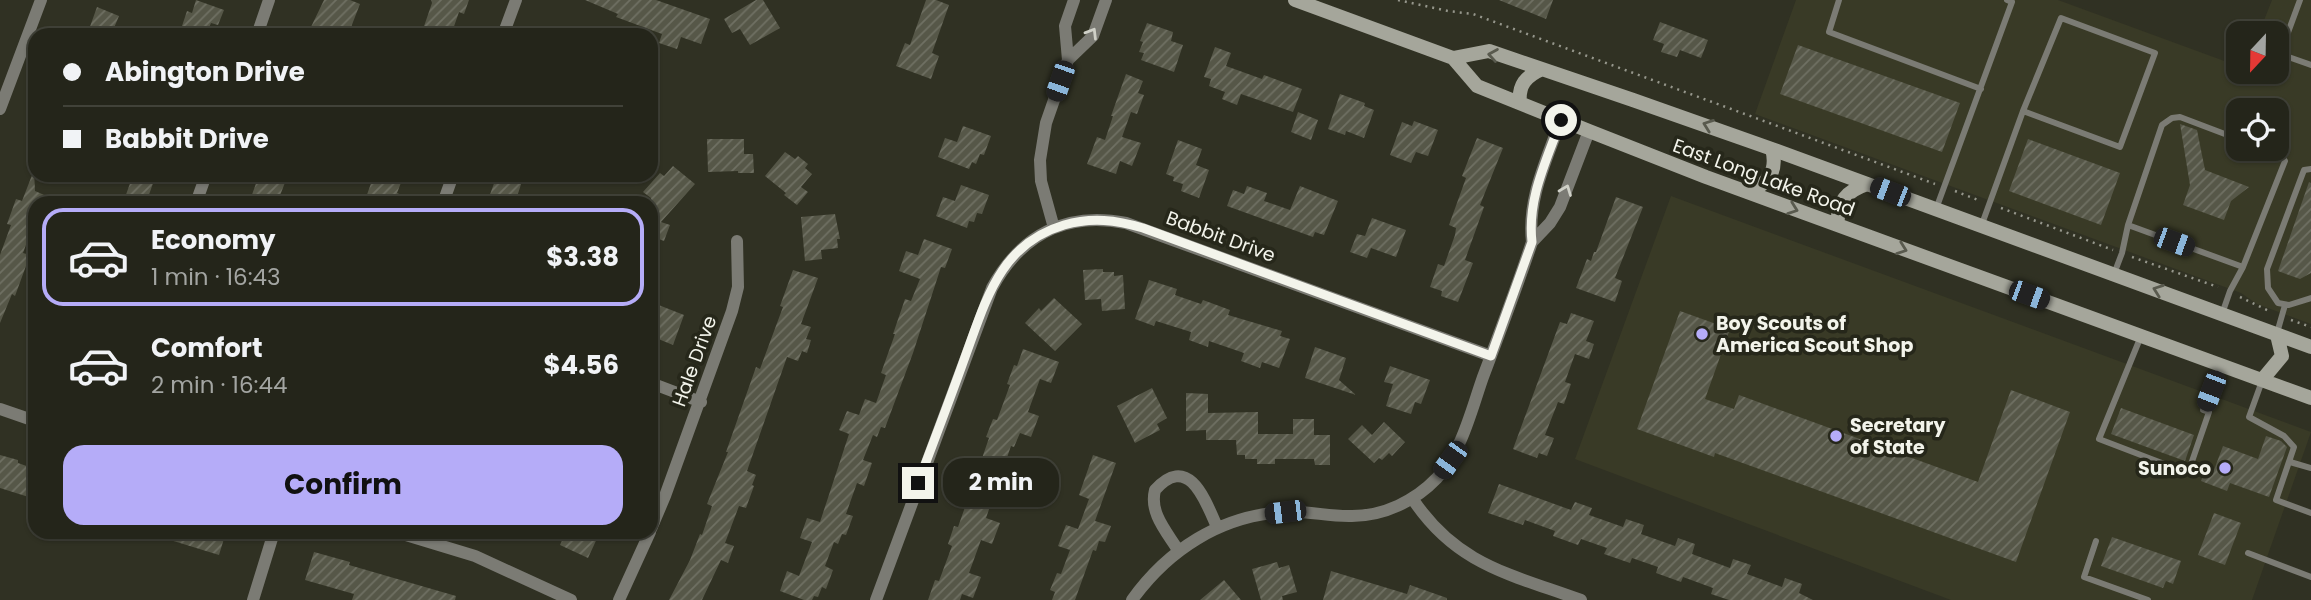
<!DOCTYPE html>
<meta charset="utf-8">
<style>
:root{--surface:#24251a;--page:#303127;--text:#f1f3f6;--muted:#a3a5a2;--line:#414239;--accent:#b5acf8}
body{margin:0;font-family:Poppins,sans-serif;background:var(--page);color:var(--text);height:100vh;display:flex;flex-direction:column;font-size:26px;white-space:nowrap}
*{box-sizing:border-box;margin:0}
p{font-size:23px;color:var(--muted)}
.icon{flex:none;width:38px;height:38px;fill:none;stroke:currentColor;stroke-width:2;stroke-linecap:round;stroke-linejoin:round}
.map{position:relative;flex:1;overflow:hidden}
.sheet{position:absolute;left:28px;top:196px;width:630px;height:343px;display:flex;flex-direction:column;background:var(--surface);border-radius:21px;box-shadow:0 2px 5px #0004,0 0 0 2px var(--line)}
.sheet>*{flex:none}
.hud{position:absolute;left:28px;top:28px;width:630px;height:154px;border-radius:21px;box-shadow:0 2px 5px #0004,0 0 0 2px var(--line);display:grid;align-content:center;height:154px;padding:0 35px;background:var(--surface)}
.needle{width:46px;rotate:202deg}
.tools{position:absolute;left:2226px;top:21px;display:grid;gap:14px}
.tools a{display:grid;place-items:center;width:63px;height:63px;border-radius:14px;background:var(--surface);box-shadow:0 2px 5px #0004,0 0 0 2px var(--line);font-size:35px}
.end{position:absolute;width:32px;height:32px;margin:-16px;border:9px solid #f3f4eb;background:#111;box-shadow:0 0 0 4px #111}
.from{border-radius:50%}
.bubble{position:absolute;height:49px;border-radius:21px;background:var(--surface);box-shadow:0 2px 5px #0004,0 0 0 2px var(--line);font-size:23px;font-weight:700;line-height:49px;text-align:center}
.car{position:absolute;width:21px;height:42px;margin:-21px -10px;border-radius:9px;box-shadow:0 0 5px 2px #0007;background:linear-gradient(#222 24%,#8ab4d8 0 40%,#222 0 76%,#8ab4d8 0 86%,#222 0)}
.hud b{display:flex;align-items:center;gap:24px;height:66px;font-size:26px}
.hud b+b{border-top:2px solid var(--line)}
.hud i{width:18px;height:18px;background:var(--text)}
ul{padding:12px 0 0;list-style:none}
li{display:flex;align-items:center;gap:21px;height:98px;margin:0 14px 10px;padding:0 21px;border:4px solid transparent;border-radius:21px}
li div{flex:1}
li b{display:block;font-size:26px}
li em{font-style:normal;font-weight:700}
li.active{border-color:var(--accent)}
li>.icon{width:63px;height:63px;stroke-width:1.5}
.button{display:flex;gap:14px;margin-top:auto;padding:14px 35px}
.button a{flex:1;height:80px;border-radius:21px;background:var(--accent);color:#111;font-size:28px;font-weight:700;line-height:80px;text-align:center}
.map>svg:first-child{display:block}
</style>
<div class="map">
<svg width="2311" height="600" viewBox="0 0 2311 600">
<defs>
<pattern id="building-hatch" width="6" height="6" patternUnits="userSpaceOnUse" patternTransform="scale(1.75)"><rect width="6" height="6" fill="#565748"/><path d="M-1 1l2-2M0 6l6-6M5 7l2-2" fill="none" stroke="#6f7063"/></pattern>
</defs>
<rect width="100%" height="100%" fill="#303123"/>
<path fill="#393a26" fill-rule="evenodd" d="M1796 0H2058L2238 66V72H2277V33H2259L2272 0H2311V324L2257 304 2241 293 1755 114ZM2238 110H2277V149H2238Z
M1671 196 2311 432 2252 600H1951L1575 459Z"/>
<path fill="url(#building-hatch)" d="M196 0 224 10 218 25 211 23 206 35H179L187 11 192 13Z
M324 0H350L360 4 348 35H332L311 27Z
M431 0H469L464 14 459 12 451 35H421L432 3Z
M585 0H656L710 19 701 44 681 37 677 49 659 43 662 34 616 17 618 14Z
M756 0H763L780 28 750 45 740 29 732 33 724 19Z
M926 0H936L949 5 932 53 939 56 931 79 896 66 905 43 910 45Z
M1499 0H1553L1546 19Z
M97 7 119 16 111 35H87Z
M1660 22 1708 40 1701 58 1680 50 1677 57 1661 52 1664 44 1653 40Z
M1147 23 1173 32 1171 41 1183 45 1174 72 1141 60 1144 53 1139 52 1143 42 1140 41Z
M1798 45 1960 103 1942 152 1780 94Z
M1215 47 1231 53 1226 66 1262 79 1264 75 1302 89 1293 112 1241 94 1237 105 1222 99 1225 92 1209 86 1211 79 1204 77Z
M1126 74 1143 81 1138 93 1144 95 1137 114 1131 112 1122 137 1141 143 1132 166 1120 161 1116 174 1087 164 1097 137 1105 140 1113 116H1111Z
M1340 94 1365 103 1364 106 1374 110 1364 138 1346 131 1345 135 1328 129Z
M1298 112 1318 120 1311 140 1291 132Z
M1414 121 1438 130 1428 156 1416 152 1411 163 1390 155 1402 122 1412 126Z
M2180 124 2197 130 2205 170 2249 187 2231 201 2224 220 2183 205 2190 185Z
M963 126 991 136 984 155 980 154 976 164 972 162 969 169 938 157 945 138 957 142Z
M1477 138 1503 148 1480 205 1484 207 1465 260 1473 263 1458 302 1441 296 1442 291 1430 287 1438 264 1444 266 1455 235 1456 228 1449 225 1466 178 1462 176Z
M707 139H744V154H753L754 173H738V171L708 172Z
M2028 139 2120 173 2101 225 2009 191Z
M1178 140 1202 149 1196 165 1209 170 1199 198 1181 191 1183 184 1173 181 1174 177 1166 174Z
M785 152 795 159 798 156 808 164 805 168 812 174 801 187 808 192 797 205 784 195 786 193 765 176Z
M673 166 695 184 661 222 670 225 664 241 651 236V198L643 192 660 173 664 176Z
M34 170 35 191 63 203H35V220L23 253 30 255 15 296 12 294 0 323V255L11 225 7 224 16 199 22 201Z
M133 175H156L146 203H123Z
M259 175H288L277 203H249Z
M374 175H404L397 193 421 203H364Z
M497 175H524L515 203H487Z
M2309 182 2311 183V273L2300 279 2278 271Z
M961 185 989 195 982 214 977 213 974 222 969 221 967 228 936 216 943 197 955 201Z
M1247 186 1267 193 1264 201 1290 210 1300 186 1338 201 1324 235 1315 232 1313 237 1227 206 1233 190 1244 194Z
M1616 197 1643 207 1615 278 1622 281 1615 302 1576 288 1587 259 1591 261 1594 252H1596Z
M835 214 840 239H837L838 248 821 250 822 259 805 261 801 217Z
M1372 218 1406 230 1396 257 1371 248 1367 258 1350 252 1357 234 1365 236Z
M924 239 952 249 945 268 941 267 913 353 885 428 881 427 877 437 873 435 863 460 872 463 864 486 857 483 846 514 853 516 846 535 842 534 838 544 834 542 825 566 833 570 826 589 822 587 818 597 814 596 812 600H804L780 591 787 571 799 576 812 542 800 538 807 518 820 522 849 434 839 430 847 411 859 415 865 399 876 403 886 375 881 373 895 334H893L905 299 911 301 920 279 899 271 906 251 918 255Z
M1103 269V272H1114V276L1123 275 1125 309 1102 311 1101 299 1085 300 1083 270Z
M793 270 818 278 801 324 811 327 806 339 811 340 807 353 802 351 798 361 787 357 747 471 756 475 752 485 754 486 746 508 739 506 725 543 734 546 728 563 721 560 702 600H669L690 560 700 534 702 535 712 506 707 504 728 452H726L756 367 760 369 783 307 780 306Z
M1149 280 1177 289 1175 295 1201 304 1203 300 1230 310 1228 315 1282 331 1280 336 1290 339 1279 368 1262 362 1260 368 1241 361 1244 353 1209 341 1208 347 1189 340 1191 332 1156 321 1154 326 1135 319Z
M1054 298 1082 324 1055 351 1025 323 1039 308 1041 311Z
M651 302 684 315 673 345 651 336Z
M1680 311 1730 329 1705 399 1734 409 1739 395 1978 482 2011 390 2070 412 2016 562 1715 453 1714 457 1637 429Z
M1571 313 1594 321 1586 341 1594 344 1589 359 1575 354 1565 382 1571 384 1564 404 1558 402 1545 435 1554 438 1547 456 1539 453 1537 458 1513 449 1560 322 1567 324Z
M1315 347 1346 358 1339 380 1356 395 1305 378Z
M1023 349 1059 362 1051 383 1040 379 1028 412 1039 416 1031 437 1020 433 1014 447 1011 446 986 518 1000 523 992 544 981 540 969 573 981 577 973 598 962 594 960 600H928L935 580 939 581 952 546 948 544 954 526 958 527 970 493 989 438 986 437 993 419 997 420 1010 385 1007 384 1014 365 1017 366Z
M1390 366 1430 380 1421 404 1415 402 1411 414 1386 406 1393 384 1384 382Z
M1152 388 1167 418 1157 424 1160 430 1135 443 1117 406Z
M1186 393 1208 394V413L1258 412V434H1293V419H1314V435H1330V465H1315L1314 459H1275V464H1257V459H1245V455H1237L1236 440H1206V430L1186 431Z
M2121 408 2194 435 2185 461 2111 434Z
M1384 422 1405 442 1392 456 1389 453 1382 460 1379 458 1374 463 1348 439 1362 425 1372 435Z
M2266 436 2281 441 2287 447 2269 497 2230 483 2227 491 2201 481 2206 467 2214 470 2223 446 2258 459Z
M0 455 18 460V463L35 469V499L0 488Z
M1093 455 1116 463 1095 521 1111 526 1105 542 1099 541 1096 551 1093 550 1075 600H1052L1055 592 1050 590 1057 573 1061 574 1070 550 1058 546 1066 525 1078 529 1089 499 1079 495Z
M1499 484 1571 510 1575 502 1592 508 1589 515 1623 527 1626 519 1644 525 1641 534 1675 546 1678 538 1695 544 1692 554 1730 568 1733 559 1751 565 1747 574 1782 587 1785 578 1802 584 1799 593 1813 600H1729L1711 594 1713 588 1683 577 1681 582 1656 573 1658 567 1632 558 1630 563 1604 554 1607 548 1581 539 1578 545 1553 536 1555 531 1525 520 1523 525 1488 513Z
M2214 513 2241 523 2225 565 2198 555Z
M154 532H226L219 555 154 535Z
M566 532H600L588 558 560 545Z
M2112 537 2181 561 2173 584 2166 581 2163 588 2101 566Z
M314 552 350 562 349 565 456 596 455 600H352L354 594 305 580Z
M1277 562 1279 568 1289 565 1297 592 1282 596 1283 600H1261L1252 569Z
M1331 571 1407 594 1410 585 1447 598V600H1323Z
M1224 580 1241 600H1200Z"/>
<g fill="none" stroke-linecap="round" stroke-linejoin="round">
<path stroke="#96978c" stroke-width="2.5" stroke-dasharray="2 5" stroke-linecap="butt" d="M1398 0 1448 11 1473 14 1935 184
M1955 191 1978 200
M2001 208 2113 250
M2132 257 2218 287
M2240 297 2269 311
M2291 320 2311 327"/>
<path stroke="#7b7b74" stroke-width="6" d="M1839 0 1829 32 1981 89
M2300 0 2280 54 2311 65
M2311 169 2304 170 2267 269 2268 288 2278 303 2289 305 2311 298
M1936 209 2012 2 2007 0
M1982 224 2023 111 2120 147 2155 53 2061 18 2023 111
M2128 225 2243 267
M2114 274 2122 253 2128 225 2162 125 2172 118 2180 117 2238 139
M2222 314 2230 291 2243 267 2285 161 2282 156 2263 149
M2277 333 2285 305
M2141 336 2099 439 2188 473 2209 412 2203 410 2220 366
M2262 381 2249 417 2284 436 2294 447 2276 500 2311 513
M2290 462 2311 468
M2096 541 2084 577 2148 600
M2248 553 2311 577"/>
<path stroke="#7b7b74" stroke-width="12" d="M257 35 269 0
M503 35 516 0
M1068 60 1093 36 1106 0
M0 109 41 0
M196 203 206 175
M443 203 453 175
M1054 228 1041 181 1040 160 1046 123 1068 60 1065 26 1074 0
M1532 242C1527 198 1547 160 1561 119
M651 383 701 402
M0 409 35 421
M1412 498C1456 565 1510 574 1581 600
M651 529 665 496 732 311 738 287 737 241
M396 532 475 556 571 600
M1178 550C1167 532 1149 513 1155 490 1189 452 1206 502 1217 527
M253 600 274 532
M619 600 650 532
M876 600 992 288C1021 235 1066 211 1126 223L1491 356
M1132 600C1168 550 1220 516 1283 512 1306 510 1329 517 1352 516 1384 516 1415 501 1437 478 1462 451 1471 411 1483 377 1500 332 1517 287 1532 242L1550 223 1560 207 1589 131"/>
<path stroke="#a5a69b" stroke-width="14" d="M1295 0 1453 58 1477 86 1589 131 1706 177 2311 398
M1453 58 1489 51 1633 100 1772 149 2311 347
M1520 103C1518 85 1526 76 1542 69
M1748 192C1768 184 1778 171 1772 149
M1838 225C1836 203 1846 191 1867 184
M2262 380 2282 356 2277 335"/>
</g>
<defs><path id="oneway-chevron" d="M-2-3.5L2.5 0L-2 3.5" fill="none" stroke-width="1.6" stroke-linecap="round" stroke-linejoin="round" transform="scale(1.75)"/></defs>
<g stroke="#cfd0c7">
<use href="#oneway-chevron" transform="translate(1092 33) rotate(-59)"/>
<use href="#oneway-chevron" transform="translate(1566 190) rotate(-69)"/>
</g>
<g stroke="#595a4e">
<use href="#oneway-chevron" transform="translate(1493 55) rotate(-171)"/>
<use href="#oneway-chevron" transform="translate(1708 125) rotate(-160)"/>
<use href="#oneway-chevron" transform="translate(1793 209) rotate(20)"/>
<use href="#oneway-chevron" transform="translate(1902 249) rotate(20)"/>
<use href="#oneway-chevron" transform="translate(2158 290) rotate(-160)"/>
</g>
<g fill="none" stroke-linecap="round" stroke-linejoin="round">
<path stroke="#f3f4eb" stroke-width="9" d="M918 483C934 441 950 399 965 357 986 300 1000 244 1064 225 1092 217 1116 220 1143 228L1491 356 1532 242C1527 198 1547 160 1561 120"/>
</g>
<g fill="#b5acf8" stroke="#26271a" stroke-width="2.5">
<circle cx="1702" cy="334" r="7"/>
<circle cx="1836" cy="436" r="7"/>
<circle cx="2225" cy="468" r="7"/>
</g>
<g text-anchor="middle" stroke-width="7" stroke-linejoin="round" paint-order="stroke">
<g font-size="19" fill="#f3f4eb" stroke="#26271a">
<text transform="translate(1764 177) rotate(20)" y="7">East Long Lake Road</text>
<text transform="translate(1221 236) rotate(20)" y="7">Babbit Drive</text>
<text transform="translate(694 361) rotate(-70)" y="7">Hale Drive</text>
</g>
<g font-size="19" font-weight="bold" fill="#f3f4eb" stroke="#26271a" text-anchor="start">
<text x="1716" y="330">Boy Scouts of<tspan x="1716" dy="22">America Scout Shop</tspan></text>
<text x="1850" y="432">Secretary<tspan x="1850" dy="22">of State</tspan></text>
<text x="2211" y="475" text-anchor="end">Sunoco</text>
</g>
</g>
</svg>
<div class="tools">
<a><svg class="needle" viewBox="-14 -14 28 28"><path d="M0-13l5 13h-10z" fill="#e53935"/><path d="M0 13l5-13h-10z" fill="#a3a5a2"/></svg></a>
<a><svg class="icon" aria-label="locate" viewBox="0 0 24 24"><circle cx="12" cy="12" r="6"/><path d="M12 2v4M12 18v4M2 12h4M18 12h4"/></svg></a>
</div>
<i class="end from" style="left:1561px;top:120px"></i>
<i class="end" style="left:918px;top:483px"></i>
<div class="bubble" style="left:943px;top:458px;width:116px">2 min</div>
<i class="car" style="left:1060px;top:81px;rotate:199deg"></i>
<i class="car" style="left:1890px;top:192px;rotate:291deg"></i>
<i class="car" style="left:2174px;top:242px;rotate:110deg"></i>
<i class="car" style="left:2029px;top:295px;rotate:110deg"></i>
<i class="car" style="left:2211px;top:391px;rotate:201deg"></i>
<i class="car" style="left:1450px;top:460px;rotate:216deg"></i>
<i class="car" style="left:1285px;top:512px;rotate:263deg"></i>
<div class="hud">
<b><i class="from"></i>Abington Drive</b>
<b><i></i>Babbit Drive</b>
</div>
<section class="sheet">
<ul>
<li class="active"><svg class="icon" aria-label="car" viewBox="0 0 24 24"><path d="M5 17H2v-5l4-1 3-4h7l3 4 3 1v5h-3M9 17h6M6 11h13"/><circle cx="7" cy="17" r="2"/><circle cx="17" cy="17" r="2"/></svg><div><b>Economy</b><p>1 min · 16:43</p></div><em>$3.38</em></li>
<li><svg class="icon" aria-label="car" viewBox="0 0 24 24"><path d="M5 17H2v-5l4-1 3-4h7l3 4 3 1v5h-3M9 17h6M6 11h13"/><circle cx="7" cy="17" r="2"/><circle cx="17" cy="17" r="2"/></svg><div><b>Comfort</b><p>2 min · 16:44</p></div><em>$4.56</em></li>
</ul>
<div class="button"><a>Confirm</a></div>
</section>
</div>
